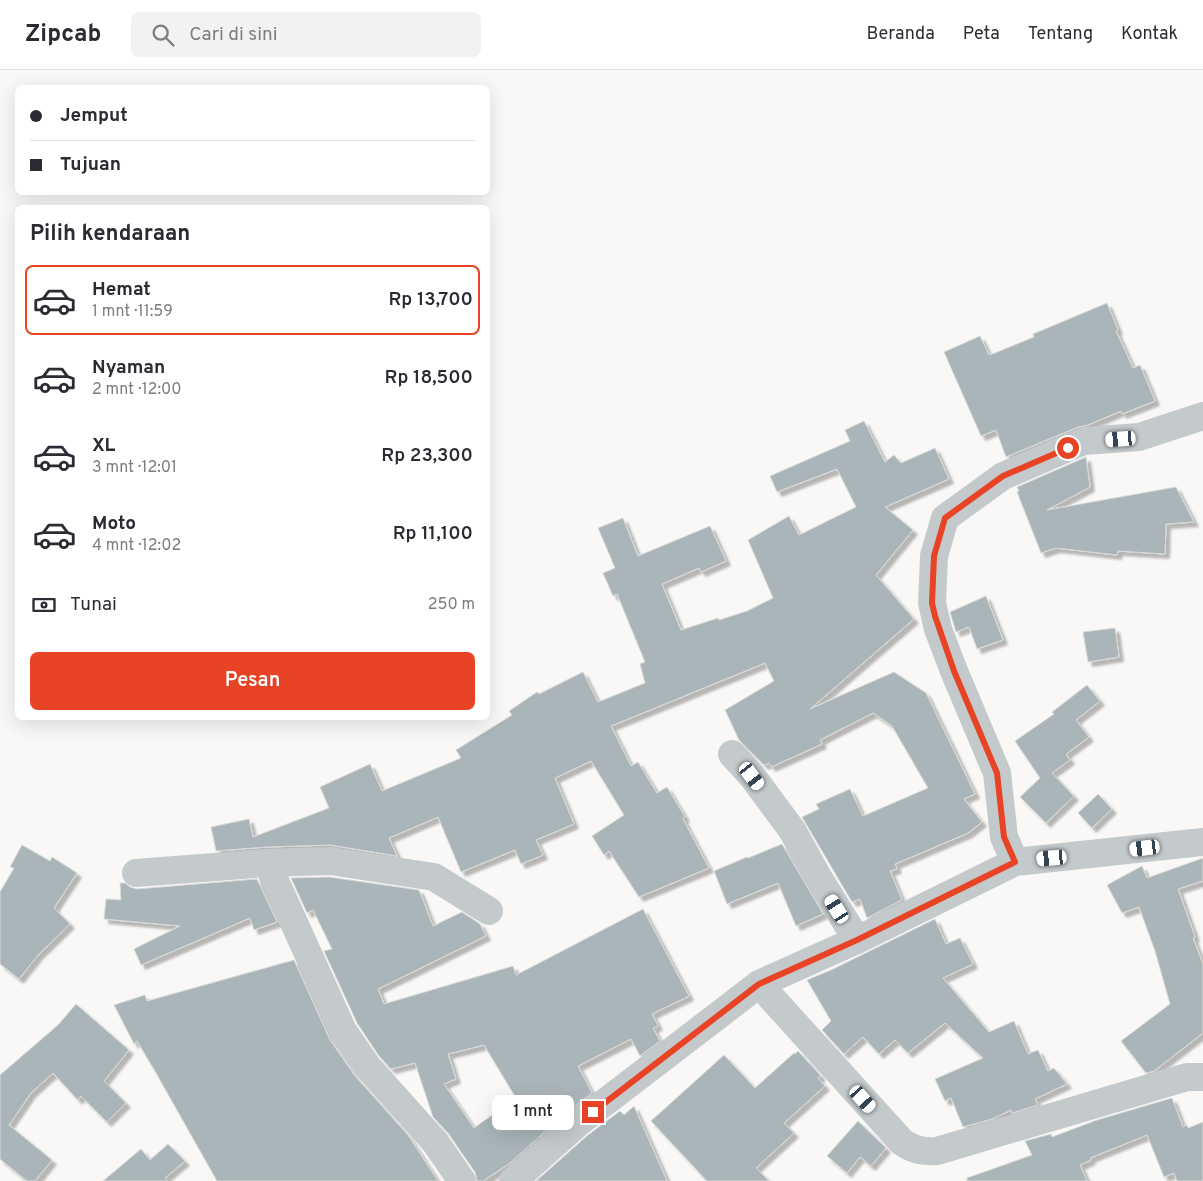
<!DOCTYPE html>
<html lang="id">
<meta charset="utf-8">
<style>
:root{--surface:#fff;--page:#f2f2f3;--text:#2b2b33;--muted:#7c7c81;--line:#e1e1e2;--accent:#e94326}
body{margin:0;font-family:Overpass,sans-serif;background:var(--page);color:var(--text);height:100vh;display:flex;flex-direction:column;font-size:19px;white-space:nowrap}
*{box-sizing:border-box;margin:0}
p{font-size:16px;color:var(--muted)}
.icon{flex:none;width:28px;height:28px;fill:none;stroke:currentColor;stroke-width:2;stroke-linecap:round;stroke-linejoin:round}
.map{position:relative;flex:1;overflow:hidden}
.details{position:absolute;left:15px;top:135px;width:475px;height:515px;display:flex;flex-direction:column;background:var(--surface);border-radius:8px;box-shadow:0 5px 20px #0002}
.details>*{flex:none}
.banner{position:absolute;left:15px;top:15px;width:475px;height:110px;border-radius:8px;box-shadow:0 5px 20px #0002;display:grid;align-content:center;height:110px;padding:0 15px;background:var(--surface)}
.end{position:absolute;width:22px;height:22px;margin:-11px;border:6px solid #e94326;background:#fff;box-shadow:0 0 0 2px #fff}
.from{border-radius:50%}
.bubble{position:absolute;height:35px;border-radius:8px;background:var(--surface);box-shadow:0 5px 20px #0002;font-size:16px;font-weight:600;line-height:35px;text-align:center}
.car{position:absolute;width:15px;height:30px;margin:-15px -8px;border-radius:6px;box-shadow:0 0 4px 1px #0007;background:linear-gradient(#fff 24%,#345 0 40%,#fff 0 76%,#345 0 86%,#fff 0)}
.banner b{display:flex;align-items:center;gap:18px;height:48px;font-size:19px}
.banner b+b{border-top:1px solid var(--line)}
.banner i{width:12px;height:12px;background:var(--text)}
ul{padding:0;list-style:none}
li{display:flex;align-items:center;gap:15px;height:70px;margin:0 10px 8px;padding:0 5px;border:2px solid transparent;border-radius:8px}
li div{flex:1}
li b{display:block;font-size:19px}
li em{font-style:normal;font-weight:600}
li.selected{border-color:var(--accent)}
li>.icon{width:45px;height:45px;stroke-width:1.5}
h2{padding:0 15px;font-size:22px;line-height:60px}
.pay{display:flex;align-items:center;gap:12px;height:55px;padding:0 15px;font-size:19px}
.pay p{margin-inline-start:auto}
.cta{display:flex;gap:10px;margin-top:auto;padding:10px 15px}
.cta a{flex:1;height:58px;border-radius:8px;background:var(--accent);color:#fff;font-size:20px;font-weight:600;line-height:58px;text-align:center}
header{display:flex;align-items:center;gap:30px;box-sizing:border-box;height:70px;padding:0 25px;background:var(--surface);border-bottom:1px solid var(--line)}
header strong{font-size:24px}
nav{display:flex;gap:28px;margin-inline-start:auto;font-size:18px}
.search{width:350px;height:45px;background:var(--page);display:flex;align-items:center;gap:12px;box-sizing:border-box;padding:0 18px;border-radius:8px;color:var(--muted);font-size:19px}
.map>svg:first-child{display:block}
</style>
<header>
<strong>Zipcab</strong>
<div class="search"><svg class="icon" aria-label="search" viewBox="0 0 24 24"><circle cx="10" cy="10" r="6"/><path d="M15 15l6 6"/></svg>Cari di sini</div>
<nav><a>Beranda</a><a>Peta</a><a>Tentang</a><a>Kontak</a></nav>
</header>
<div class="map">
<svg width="1203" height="1111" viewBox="0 0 1203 1111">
<defs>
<filter id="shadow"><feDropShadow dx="4.5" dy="4.5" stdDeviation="1" flood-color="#0004"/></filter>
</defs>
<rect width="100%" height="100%" fill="#f9f8f6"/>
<path fill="#aab5b9" stroke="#dadad8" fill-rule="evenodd" filter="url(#shadow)" d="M1107 233 1118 260 1116 261 1133 298 1140 295 1155 331 1122 344 1121 341 1088 355 1078 357 1006 387 996 360 981 366 944 282 980 266 989 285 995 283 1034 267 1033 264Z
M864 351 885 392 894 385 901 393 935 378 949 409 885 437 913 460 876 505 914 549 810 639 894 602 926 623 975 724 964 729 982 752 968 763 895 794 897 799 890 801 902 830 867 848 860 829 852 832 802 747 819 739 816 734 850 719 863 746 928 718 892 656 873 643 820 670 822 674 771 697 769 693 764 695 739 670 725 640 774 611 765 593 611 656 631 696 638 692 657 723 667 717 685 747 683 749 709 798 639 827 609 781 604 785 592 766 624 745 591 691 555 708 574 754 536 770 543 785 521 794 515 780 461 802 438 747 389 768 397 786 330 775 266 777 216 781 211 757 249 749 253 767 329 738 320 717 370 694 382 721 461 688 456 680 512 645 509 641 537 622 539 624 583 602 598 632 645 613 640 594 645 592 617 524 613 526 603 503 615 498 598 458 623 448 638 486 710 456 726 491 701 502 699 498 662 514 681 560 718 548 719 550 747 541 773 528 748 470 789 446 799 465 856 437 837 399 777 422 770 406 850 371 845 360Z
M1086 387 1090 417 1047 440 1176 417 1194 452 1166 454 1165 484 1118 481 1117 485 1056 478 1041 483 1017 422 1019 421 1017 417Z
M986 526 1003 570 977 579 969 557 956 562 950 542Z
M1115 558 1119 587 1088 592 1083 562Z
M1087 615 1100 631 1076 650 1089 667 1066 684 1070 690 1052 703 1074 726 1046 753 1020 727 1040 708 1015 671 1054 644 1052 642Z
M1098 724 1112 739 1092 758 1078 743Z
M782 774 823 844 796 856 778 813 727 834 714 801 747 787 748 788Z
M22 775 50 791 52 787 77 803 54 838 70 854 38 885 19 909 0 894V822L14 798 10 797Z
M1203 788V811L1178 819 1195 867 1193 868 1203 894V963L1154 1001 1146 1003 1121 971 1170 934 1155 881 1139 837 1122 843 1107 815 1142 796 1147 808Z
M329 807 419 820 433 856 462 842 480 854 486 866 378 919 384 934 513 896 516 905 643 839 689 926 652 944 658 956 653 958 660 971 640 986 631 969 578 996 592 1023 568 1041 510 1093 483 1111H477L475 1102 448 1063 433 1047 415 993 391 999 379 986 357 953 324 881 332 879 313 840 307 843 291 808ZM484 975 516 1028 474 1058 444 1014 456 1009 448 984Z
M257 809 277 852 254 860 250 848 141 895 134 879 180 856 104 849 106 829 121 830 120 813H125L130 817 137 819Z
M935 849 946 874 960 868 973 894 943 908 989 962 1014 951 1028 984 1038 980 1048 1001 1054 998 1067 1014 1035 1029 1038 1035 1012 1043 1011 1040 992 1049 963 1057 951 1028 945 1031 935 1009 983 988 945 953 908 983 895 970 879 984 863 967 844 984 822 960 831 951 807 910 831 900Z
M294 890 330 970 355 1006 408 1065 438 1111H217L156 1003 137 971 134 974 114 935 145 925 147 931Z
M76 934 129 980 104 1011 126 1033 107 1052 81 1026 78 1030 53 1003 31 1023 9 1055 52 1090 35 1111H27L0 1089V1005L58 955Z
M798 981 821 1006 818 1008 825 1016 784 1053 794 1063 756 1098 769 1111H707L651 1051 724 985 755 1018 794 983 795 984Z
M1172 1028 1183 1057 1187 1055 1188 1058 1203 1052V1111H1177L1174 1103 1164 1107 1147 1065 1090 1088 1091 1090 1080 1095 1087 1111H967V1108L1032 1085 1025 1071 1051 1064 1052 1067 1097 1050Z
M634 1036 667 1111H536L588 1065 620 1041 624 1045Z
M858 1051 886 1078 871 1096 860 1087 847 1103 827 1086Z
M168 1074 185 1091 165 1108 168 1111H103L141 1079 150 1090Z"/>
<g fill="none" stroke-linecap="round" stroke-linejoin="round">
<path stroke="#c4c9cc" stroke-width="28" d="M732 684 752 706 792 760 818 807 857 870
M1015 792 1203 772
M267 793 343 961 367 996 435 1072 462 1111
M136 803 267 793 330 791 434 807 489 841
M759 914 902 1072C914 1080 923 1082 937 1081L1187 1007H1203
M513 1111 578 1053 759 914 857 870 1015 792 1004 767 997 703 954 601 938 559 932 533 934 486 945 448 1003 406 1084 371 1139 367 1203 346"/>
</g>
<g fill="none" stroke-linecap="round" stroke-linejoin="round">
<path stroke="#e94326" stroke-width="6" d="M593 1042 759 914 857 870 1015 792 1004 767 997 703 954 601 935 546 932 533 934 486 945 448 1003 406 1068 378"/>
</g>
</svg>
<i class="end from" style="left:1068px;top:378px"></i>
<i class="end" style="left:593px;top:1042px"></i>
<div class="bubble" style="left:492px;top:1025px;width:82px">1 mnt</div>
<i class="car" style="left:1121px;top:369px;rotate:266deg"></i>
<i class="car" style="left:752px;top:706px;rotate:143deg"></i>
<i class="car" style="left:1145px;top:778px;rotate:263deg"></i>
<i class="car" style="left:1052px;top:788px;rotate:265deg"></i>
<i class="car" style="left:837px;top:839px;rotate:328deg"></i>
<i class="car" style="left:863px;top:1029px;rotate:138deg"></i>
<div class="banner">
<b><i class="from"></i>Jemput</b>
<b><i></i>Tujuan</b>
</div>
<section class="details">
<h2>Pilih kendaraan</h2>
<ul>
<li class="selected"><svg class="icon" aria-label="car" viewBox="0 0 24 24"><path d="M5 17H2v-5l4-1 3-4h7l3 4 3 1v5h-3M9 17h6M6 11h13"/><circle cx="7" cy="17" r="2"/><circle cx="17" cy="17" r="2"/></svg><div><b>Hemat</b><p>1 mnt · 11:59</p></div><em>Rp 13,700</em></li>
<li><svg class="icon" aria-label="car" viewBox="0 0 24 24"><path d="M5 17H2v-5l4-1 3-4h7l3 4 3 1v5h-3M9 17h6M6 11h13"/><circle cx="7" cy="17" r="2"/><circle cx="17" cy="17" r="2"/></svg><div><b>Nyaman</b><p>2 mnt · 12:00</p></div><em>Rp 18,500</em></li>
<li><svg class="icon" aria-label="car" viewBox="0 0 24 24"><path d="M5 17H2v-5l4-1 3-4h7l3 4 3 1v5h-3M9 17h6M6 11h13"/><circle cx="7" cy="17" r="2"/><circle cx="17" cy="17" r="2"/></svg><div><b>XL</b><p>3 mnt · 12:01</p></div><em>Rp 23,300</em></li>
<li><svg class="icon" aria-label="car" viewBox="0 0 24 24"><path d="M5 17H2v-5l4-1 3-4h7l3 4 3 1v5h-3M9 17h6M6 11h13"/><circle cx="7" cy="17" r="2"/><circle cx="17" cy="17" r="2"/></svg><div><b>Moto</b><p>4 mnt · 12:02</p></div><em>Rp 11,100</em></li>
</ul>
<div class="pay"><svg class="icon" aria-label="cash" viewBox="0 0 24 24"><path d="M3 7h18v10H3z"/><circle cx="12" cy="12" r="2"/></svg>Tunai<p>250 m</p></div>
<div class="cta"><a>Pesan</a></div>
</section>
</div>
